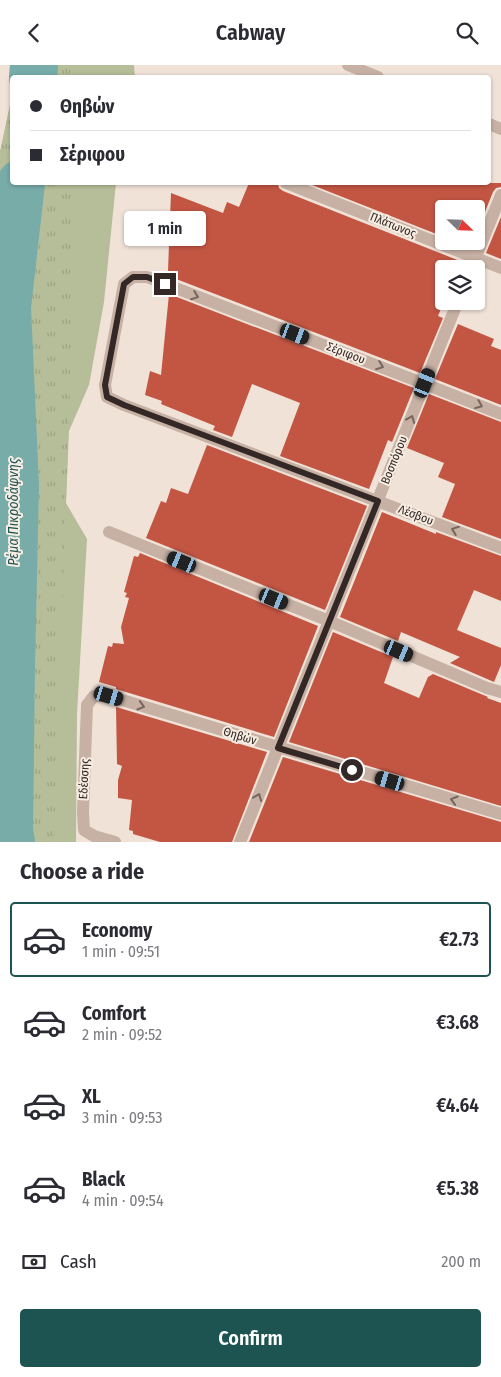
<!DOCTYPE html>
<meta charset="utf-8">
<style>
:root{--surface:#fff;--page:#f2f2f3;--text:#2b2b33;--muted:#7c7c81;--line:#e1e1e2;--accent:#1d5351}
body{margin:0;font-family:"Fira Sans Condensed",sans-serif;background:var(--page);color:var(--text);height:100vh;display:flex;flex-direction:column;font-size:19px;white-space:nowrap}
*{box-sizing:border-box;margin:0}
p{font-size:16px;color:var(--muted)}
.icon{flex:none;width:28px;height:28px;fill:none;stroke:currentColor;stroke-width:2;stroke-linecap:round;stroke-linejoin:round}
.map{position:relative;height:777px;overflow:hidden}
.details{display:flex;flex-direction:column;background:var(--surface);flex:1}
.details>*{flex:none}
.hud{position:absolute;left:10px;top:10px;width:481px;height:110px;border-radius:5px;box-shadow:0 1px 4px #0004;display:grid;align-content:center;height:110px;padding:0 20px;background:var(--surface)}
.needle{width:32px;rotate:113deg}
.fabs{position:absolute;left:435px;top:135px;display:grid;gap:10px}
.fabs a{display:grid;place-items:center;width:50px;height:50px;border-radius:5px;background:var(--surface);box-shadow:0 1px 4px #0004;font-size:25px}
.end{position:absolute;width:22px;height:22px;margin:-11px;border:6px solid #332825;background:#fff;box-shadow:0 0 0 2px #fff}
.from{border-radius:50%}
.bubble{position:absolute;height:35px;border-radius:5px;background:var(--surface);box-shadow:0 1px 4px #0004;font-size:16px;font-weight:600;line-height:35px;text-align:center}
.car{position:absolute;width:15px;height:30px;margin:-15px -8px;border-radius:6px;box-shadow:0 0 4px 1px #0007;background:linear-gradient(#222 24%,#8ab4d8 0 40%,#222 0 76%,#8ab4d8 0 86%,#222 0)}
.hud b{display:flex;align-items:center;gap:18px;height:48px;font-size:19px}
.hud b+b{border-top:1px solid var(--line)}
.hud i{width:12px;height:12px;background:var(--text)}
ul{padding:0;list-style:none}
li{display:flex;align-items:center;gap:15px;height:75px;margin:0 10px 8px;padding:0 10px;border:2px solid transparent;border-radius:5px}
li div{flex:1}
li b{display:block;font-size:19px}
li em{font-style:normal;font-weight:600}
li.active{border-color:var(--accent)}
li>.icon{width:45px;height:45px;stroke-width:1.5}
h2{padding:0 20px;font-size:22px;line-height:60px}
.pay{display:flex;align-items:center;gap:12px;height:55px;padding:0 20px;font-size:19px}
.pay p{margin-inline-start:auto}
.cta{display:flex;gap:10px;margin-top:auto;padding:10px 20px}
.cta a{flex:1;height:58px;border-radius:5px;background:var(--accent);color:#fff;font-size:20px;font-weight:600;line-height:58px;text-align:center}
header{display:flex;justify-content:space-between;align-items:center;height:65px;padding:0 20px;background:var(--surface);font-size:22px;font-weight:600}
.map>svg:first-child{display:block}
</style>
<header><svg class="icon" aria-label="back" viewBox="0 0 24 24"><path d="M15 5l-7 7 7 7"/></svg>Cabway<svg class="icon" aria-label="search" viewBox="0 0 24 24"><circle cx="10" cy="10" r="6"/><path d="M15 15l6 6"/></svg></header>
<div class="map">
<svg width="501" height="777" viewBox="0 0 501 777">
<defs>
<pattern id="park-tufts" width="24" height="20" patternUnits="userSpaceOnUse" patternTransform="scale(1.25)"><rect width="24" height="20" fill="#b5be98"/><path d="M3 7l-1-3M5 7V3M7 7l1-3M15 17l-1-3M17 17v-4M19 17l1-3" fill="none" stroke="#9ca383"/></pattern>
</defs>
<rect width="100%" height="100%" fill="#f0e2d7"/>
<path fill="#b5be98" d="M14 0H134L135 12H14Z
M12 31V118H116L104 237 89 320 69 366 66 438 87 474 77 649 76 777H0V87Z"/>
<path fill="url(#park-tufts)" d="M14 0H81L80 12H14Z
M12 31V118H77L54 777H0V87Z"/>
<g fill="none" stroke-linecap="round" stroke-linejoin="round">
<path stroke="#77aca9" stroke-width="48" d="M33 12 34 0
M11 777 9 766 11 601 15 421 7 242 21 118"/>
</g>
<path fill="#c35543" d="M249 118H278L279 123 283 126 460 196 457 204H444V236L438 251 443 253 420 308 171 212V208L168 206 171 128 223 148 227 137 239 142Z
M307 118H501V122L496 123 493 127 476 169V144H444V172Z
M501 152V194L486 188Z
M169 229 414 323 392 377 388 375 369 424 280 391 300 338 252 319 232 372 213 365 215 361 161 339 162 336 145 330 150 306 161 310Z
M458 259 494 274 491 281 501 285V340L435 314Z
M429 329 501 357V474L442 452 455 419 438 412 444 398 407 383Z
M207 380 367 441 325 545 146 473 161 436 166 438 171 423 188 429Z
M382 447 436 469V467L501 491V536L474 525 457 565 501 583V600L494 617 450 598 460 592 401 567 398 576 340 552Z
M140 488 318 561 274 672 116 624V622L99 617 108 581 112 582 113 578 124 579 121 562 129 533 125 532 127 528 124 527 134 491 138 492Z
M333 567 393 592 384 618 419 633 428 612 433 609 488 632 487 633 501 638V741L289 677Z
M116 642 267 687 232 777H160L133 769V766L129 765 132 735 118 733V715L122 701 117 699Z
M283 692 501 757V777H249Z"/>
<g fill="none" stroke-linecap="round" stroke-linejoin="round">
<path stroke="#c7b1a4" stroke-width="12" d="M348 0 378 12
M489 59 501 64
M286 118 501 203
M471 204 501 130
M501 349 425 319 147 212H133L124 219 105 320 107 332 124 340 501 483
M109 467 329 556 487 623 501 627
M115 777 94 771 84 765 83 747 87 640 94 631H109L501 749
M240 777 458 236"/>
</g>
<defs><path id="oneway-chevron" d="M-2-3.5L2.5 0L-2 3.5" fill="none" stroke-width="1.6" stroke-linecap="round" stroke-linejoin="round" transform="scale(1.25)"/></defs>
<g stroke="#76665e">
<use href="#oneway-chevron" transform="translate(195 231) rotate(21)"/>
<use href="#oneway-chevron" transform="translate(380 301) rotate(21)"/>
<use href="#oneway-chevron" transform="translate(479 340) rotate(22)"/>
<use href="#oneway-chevron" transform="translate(411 354) rotate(-68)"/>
<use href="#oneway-chevron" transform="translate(455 465) rotate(-159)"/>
<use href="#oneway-chevron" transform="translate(141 641) rotate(17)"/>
<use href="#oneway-chevron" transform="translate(258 732) rotate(-68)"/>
<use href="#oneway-chevron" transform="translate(454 735) rotate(-163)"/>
</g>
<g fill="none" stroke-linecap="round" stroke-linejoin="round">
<path stroke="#332825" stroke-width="6" d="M165 219 147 212H133L124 219 105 320 107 332 124 340 378 436 278 683 352 705"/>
</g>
<g text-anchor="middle" stroke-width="4" stroke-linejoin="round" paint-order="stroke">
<g font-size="12" fill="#332825" stroke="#f8ede3">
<text transform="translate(393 160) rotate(22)" y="4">Πλάτωνος</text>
<text transform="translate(346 288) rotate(21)" y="4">Σέριφου</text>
<text transform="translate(394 395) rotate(-68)" y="4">Βοσπόρου</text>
<text transform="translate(416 450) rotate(21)" y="4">Λέσβου</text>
<text transform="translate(240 671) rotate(17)" y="4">Θηβών</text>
<text transform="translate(84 714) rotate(-87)" y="4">Εδέσσης</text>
</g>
<g font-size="14" font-style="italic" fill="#1d5351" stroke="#f8ede3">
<text transform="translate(13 447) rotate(-90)" y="5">Ρέμα Πικροδάφνης</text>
</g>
</g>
</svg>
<div class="fabs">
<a><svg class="needle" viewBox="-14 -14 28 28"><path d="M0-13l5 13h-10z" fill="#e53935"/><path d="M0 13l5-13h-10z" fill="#7c7c81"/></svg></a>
<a><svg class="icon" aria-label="layers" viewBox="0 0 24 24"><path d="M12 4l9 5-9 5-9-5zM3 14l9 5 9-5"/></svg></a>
</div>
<i class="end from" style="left:352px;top:705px"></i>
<i class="end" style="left:165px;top:219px"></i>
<div class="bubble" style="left:124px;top:146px;width:82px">1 min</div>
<i class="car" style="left:295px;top:269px;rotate:111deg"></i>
<i class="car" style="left:425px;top:318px;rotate:22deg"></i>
<i class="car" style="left:182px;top:497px;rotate:292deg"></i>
<i class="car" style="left:274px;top:534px;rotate:112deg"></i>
<i class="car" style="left:399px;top:586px;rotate:113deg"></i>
<i class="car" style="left:109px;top:631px;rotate:107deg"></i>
<i class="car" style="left:390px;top:716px;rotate:287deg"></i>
<div class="hud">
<b><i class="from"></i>Θηβών</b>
<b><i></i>Σέριφου</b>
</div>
</div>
<section class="details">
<h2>Choose a ride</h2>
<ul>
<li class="active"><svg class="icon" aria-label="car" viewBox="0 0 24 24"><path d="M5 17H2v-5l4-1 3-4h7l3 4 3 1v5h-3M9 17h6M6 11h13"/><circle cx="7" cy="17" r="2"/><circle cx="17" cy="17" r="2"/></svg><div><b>Economy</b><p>1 min · 09:51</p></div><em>€2.73</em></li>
<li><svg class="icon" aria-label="car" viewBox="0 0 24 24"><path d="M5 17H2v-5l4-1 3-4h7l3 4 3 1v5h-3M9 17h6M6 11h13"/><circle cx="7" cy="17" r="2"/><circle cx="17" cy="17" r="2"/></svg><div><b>Comfort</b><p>2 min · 09:52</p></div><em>€3.68</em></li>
<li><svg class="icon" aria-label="car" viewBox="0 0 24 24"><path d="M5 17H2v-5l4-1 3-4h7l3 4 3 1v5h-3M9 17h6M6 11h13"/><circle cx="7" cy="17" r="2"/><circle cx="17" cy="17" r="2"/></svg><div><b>XL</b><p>3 min · 09:53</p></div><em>€4.64</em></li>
<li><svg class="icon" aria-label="car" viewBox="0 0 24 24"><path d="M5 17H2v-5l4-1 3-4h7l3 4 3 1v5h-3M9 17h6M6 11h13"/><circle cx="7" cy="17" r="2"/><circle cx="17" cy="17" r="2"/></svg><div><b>Black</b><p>4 min · 09:54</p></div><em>€5.38</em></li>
</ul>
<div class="pay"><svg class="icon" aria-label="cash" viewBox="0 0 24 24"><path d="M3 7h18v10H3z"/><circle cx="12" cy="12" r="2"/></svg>Cash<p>200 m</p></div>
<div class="cta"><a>Confirm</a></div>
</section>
